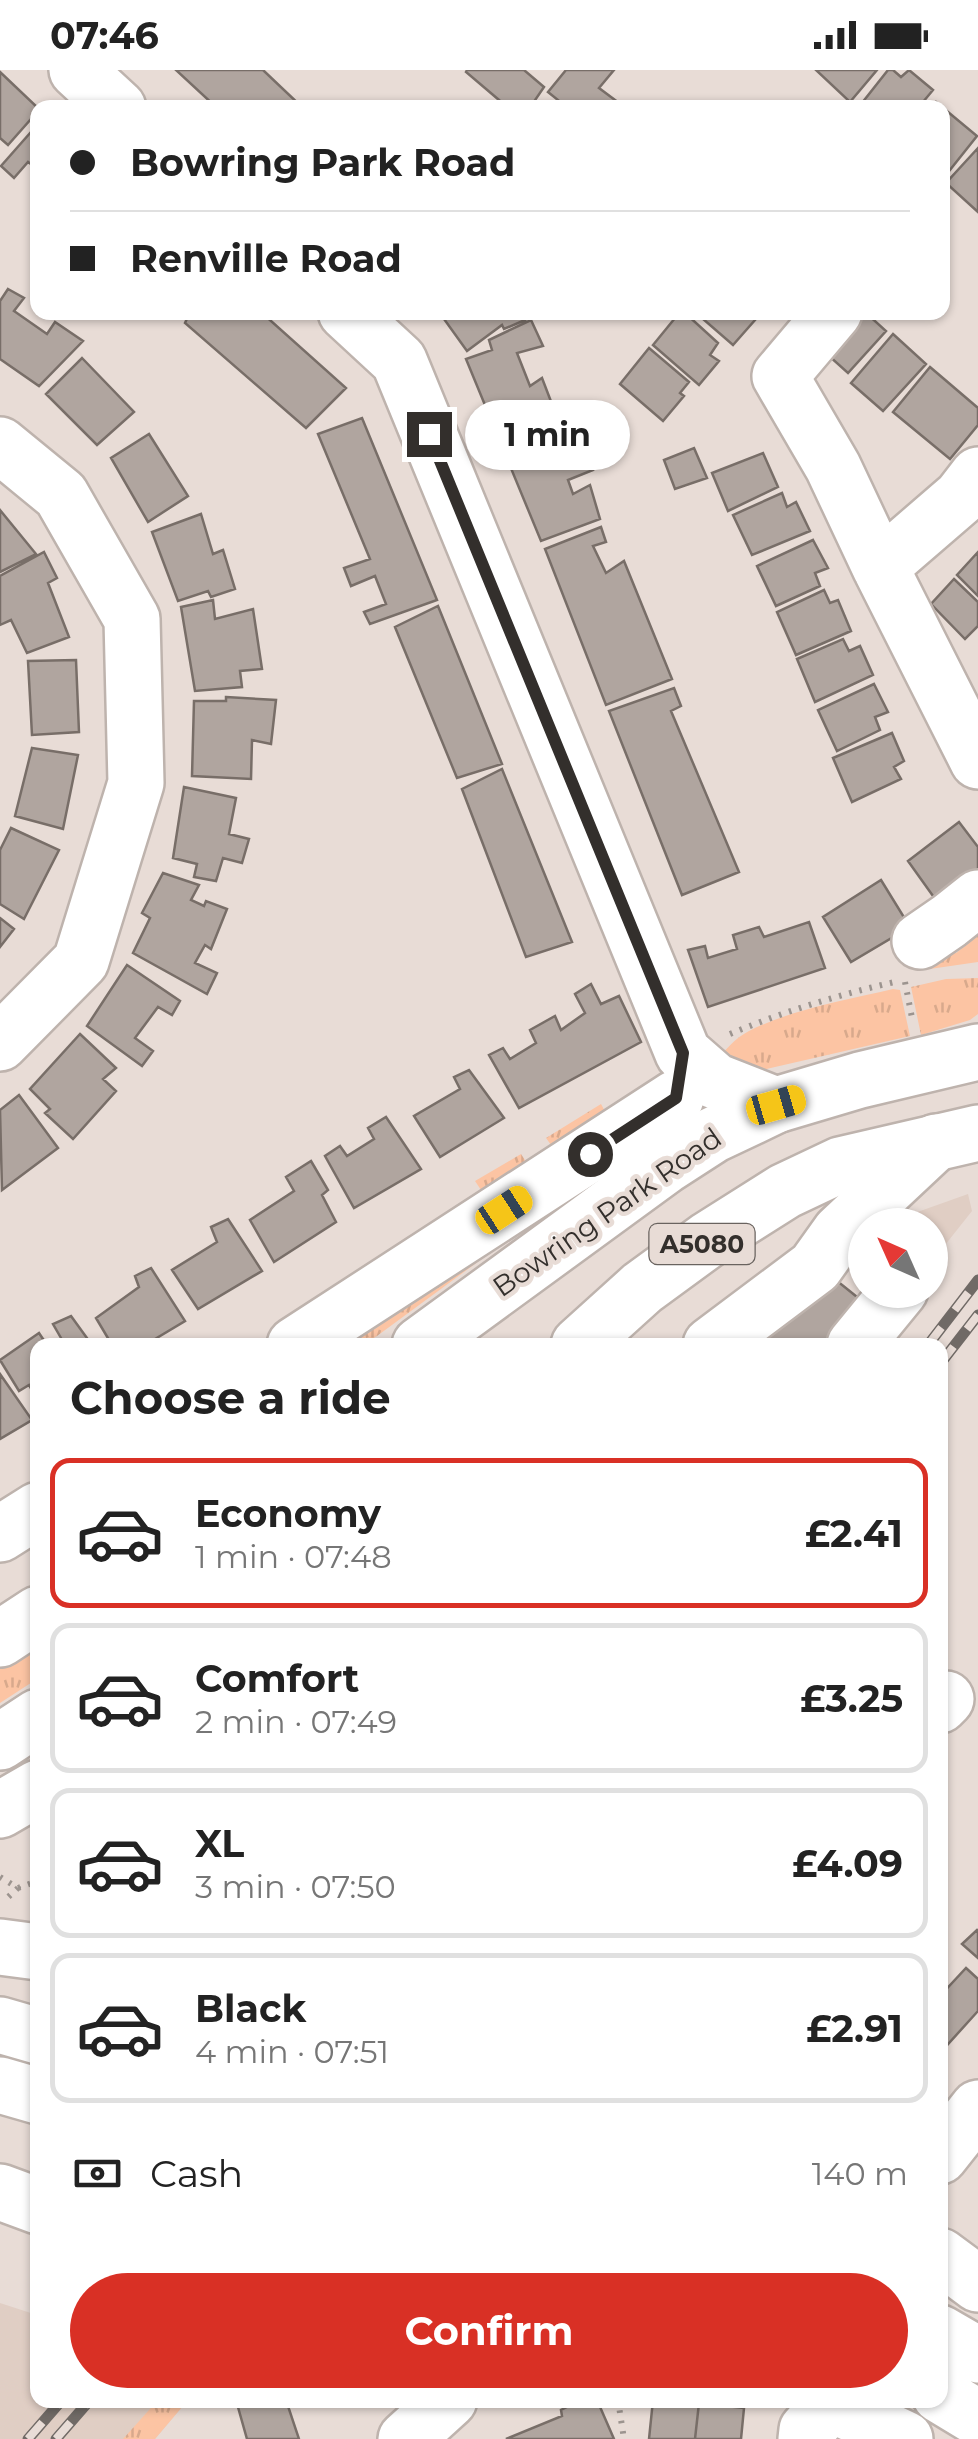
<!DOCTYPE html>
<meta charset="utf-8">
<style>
:root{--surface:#fff;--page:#f6f6f6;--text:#222;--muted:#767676;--line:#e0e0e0;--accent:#d93025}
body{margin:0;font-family:Montserrat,sans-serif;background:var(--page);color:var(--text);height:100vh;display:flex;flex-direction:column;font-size:38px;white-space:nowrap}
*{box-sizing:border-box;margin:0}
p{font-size:32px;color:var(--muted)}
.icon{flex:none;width:55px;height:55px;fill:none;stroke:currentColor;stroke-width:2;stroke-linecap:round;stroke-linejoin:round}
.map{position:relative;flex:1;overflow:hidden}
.drawer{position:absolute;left:30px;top:1268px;width:918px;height:1070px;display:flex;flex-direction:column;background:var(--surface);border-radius:20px;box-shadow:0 2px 8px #0004}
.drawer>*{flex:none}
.banner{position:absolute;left:30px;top:30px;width:920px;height:220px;border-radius:20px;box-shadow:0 2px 8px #0004;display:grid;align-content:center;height:220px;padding:0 40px;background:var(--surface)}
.needle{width:65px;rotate:315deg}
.controls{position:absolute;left:848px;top:1138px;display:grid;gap:20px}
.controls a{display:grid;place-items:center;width:100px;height:100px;border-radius:50%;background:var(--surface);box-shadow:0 2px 8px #0004;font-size:50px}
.end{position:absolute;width:45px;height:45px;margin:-22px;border:12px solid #332f2c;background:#fff;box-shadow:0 0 0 5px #fff}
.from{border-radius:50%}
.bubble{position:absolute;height:70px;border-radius:35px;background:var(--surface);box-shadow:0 2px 8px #0004;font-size:32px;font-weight:700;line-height:70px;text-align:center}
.car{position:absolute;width:30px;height:60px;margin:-30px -15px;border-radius:12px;box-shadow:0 0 8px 2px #0007;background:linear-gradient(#f5c518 24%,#345 0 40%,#f5c518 0 76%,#345 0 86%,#f5c518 0)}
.banner b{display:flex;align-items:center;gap:35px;height:95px;font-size:38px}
.banner b+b{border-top:2px solid var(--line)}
.banner i{width:25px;height:25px;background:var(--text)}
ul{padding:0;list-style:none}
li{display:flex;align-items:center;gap:30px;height:150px;margin:0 20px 15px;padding:0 20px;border:5px solid var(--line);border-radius:20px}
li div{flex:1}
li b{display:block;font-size:38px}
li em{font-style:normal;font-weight:700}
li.on{border-color:var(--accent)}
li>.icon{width:90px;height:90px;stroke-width:1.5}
h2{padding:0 40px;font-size:45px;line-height:120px}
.pay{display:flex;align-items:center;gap:25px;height:110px;padding:0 40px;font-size:38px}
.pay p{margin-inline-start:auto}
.action{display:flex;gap:20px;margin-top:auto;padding:20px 40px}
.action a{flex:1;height:115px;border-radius:60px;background:var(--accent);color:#fff;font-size:40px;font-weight:700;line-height:115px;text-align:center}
.status{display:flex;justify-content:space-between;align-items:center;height:70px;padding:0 50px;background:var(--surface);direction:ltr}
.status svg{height:28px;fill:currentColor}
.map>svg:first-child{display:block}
</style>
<div class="status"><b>07:46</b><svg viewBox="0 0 49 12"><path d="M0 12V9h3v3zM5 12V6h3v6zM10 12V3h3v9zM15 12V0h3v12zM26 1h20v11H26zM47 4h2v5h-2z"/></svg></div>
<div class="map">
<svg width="978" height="2369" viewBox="0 0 978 2369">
<defs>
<pattern id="grass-tufts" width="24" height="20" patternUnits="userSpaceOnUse" patternTransform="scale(2.5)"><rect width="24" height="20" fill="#fcc4a3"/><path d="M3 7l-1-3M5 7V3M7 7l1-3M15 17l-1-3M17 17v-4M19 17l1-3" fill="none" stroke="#d8a98c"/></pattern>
</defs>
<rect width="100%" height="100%" fill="#e8dcd6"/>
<path fill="#e0cec4" d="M968 1124 972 1141 930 1194V1155H881Z
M0 2233 37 2245 38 2330H188L155 2369H0Z"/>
<path fill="url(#grass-tufts)" d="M978 855V892L923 900 919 889 937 877 956 883 969 873 966 857Z
M978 908V944L970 950 921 965 911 917 946 909Z
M893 919 900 920 910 966 762 1000 740 1003 715 993C724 981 735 968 749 961 793 939 846 930 893 919Z
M601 1034 608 1047 559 1086 546 1068Z
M521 1084 534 1104 489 1132 475 1111Z
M570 1124 377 1266 362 1275H320Z
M37 1572V1609L0 1633V1597Z
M158 2330H188L155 2369H123Z"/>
<path fill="#b0a59f" stroke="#786e68" stroke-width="2.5" d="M176 0H263L303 38H217Z
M467 0H524L544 17 531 36 533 38H492L499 30 466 2Z
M566 0H614L599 18 619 33 615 38H554L553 35 558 30 548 22Z
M816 0H877L850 32Z
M888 0H893L901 7 909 0 933 20 918 38H858Z
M0 2 38 38V41L8 75 0 68Z
M936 32 977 66 942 110V38H932Z
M38 54V99L28 92 14 108 1 96Z
M978 78V142L946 113Z
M8 219 24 228 14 241 47 264 55 252 83 271 39 316 0 289V231Z
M190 242H261L346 318 306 358 185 253Z
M439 242H521L525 250 504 259 502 255 467 281Z
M680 242H684L718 273 710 285 719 291 699 315 653 275Z
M695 242H748L755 250 733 275Z
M851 242H865L886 261 848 303 819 277Z
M531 250 543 276 517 283 530 316 542 308 555 342 544 348 556 376 582 364 593 400 568 410 573 424 590 415 600 449 541 471 466 289 492 280 489 270Z
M893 264 926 294 883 341 851 313Z
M649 278 689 312 680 323 684 326 663 351 620 314Z
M82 288 134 342 97 375 46 324Z
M930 297 978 338V355L950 389 893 342Z
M362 348 437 530 370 554 364 542 386 534 375 506 351 516 344 498 370 489 318 364Z
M149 364 188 426 148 452 111 388Z
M694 378 707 408 675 419 664 390Z
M763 383 778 417 728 441 712 403Z
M782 423 787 437 796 432 810 461 752 485 733 445Z
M0 440 36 484 0 502Z
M201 444 213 484 223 480 235 519 211 527 208 521 178 531 152 462Z
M601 457 606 472 593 476 606 503 624 491 672 609 606 635 545 479Z
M813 470 828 498 815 503 820 516 776 536 757 496Z
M44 482 57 508 48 513 69 567 27 583 11 550 0 555V506Z
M978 482V526L957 505Z
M954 509 978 532V556L965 569 931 534Z
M824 520 830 533 838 530 851 561 796 585 777 542Z
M213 530 215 549 253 539 262 599 240 601 242 617 195 621 181 537Z
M438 536 502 694 457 708 395 557Z
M843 569 849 581 860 576 873 605 815 632 797 589Z
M76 590 79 662 32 665 28 591Z
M874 614 888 642 875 647 880 660 837 681 818 640Z
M674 618 681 636 671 641 739 802 682 825 609 641Z
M226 627 276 630 271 674 252 670 251 709 192 706 194 631H226Z
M892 663 904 691 894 697 901 709 852 732 833 688Z
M32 678 78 685 63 759 15 746Z
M502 699 572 872 526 887 462 719Z
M184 717 236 728 229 764 249 769 242 793 223 788 216 811 194 807 197 794 173 788Z
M959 752 978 777V803L938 833 908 791Z
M11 758 59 780 24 849 0 834V780Z
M163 803 199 815 191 830 204 836 206 831 227 839 211 879 205 875 195 893 217 903 207 924 133 883 150 848 142 843Z
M881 810 910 857 851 892 823 847Z
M0 848 14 859 0 877Z
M809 852 825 898 708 937 688 880 705 876 708 888 737 879 733 865 759 857 764 867Z
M127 895 180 931 172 945 158 937 135 968 153 981 142 996 87 956Z
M591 914 601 934 619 926 641 972 519 1038 489 985 503 978 510 989 536 973 530 960 555 946 561 960 585 943 575 924Z
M80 964 116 998 103 1009 116 1021 73 1069 45 1043 50 1039 30 1019Z
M469 1000 504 1048 440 1087 414 1046 460 1019 454 1007Z
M19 1025 58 1078 2 1120 0 1040Z
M386 1047 421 1099 354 1138 325 1086 340 1076 347 1086 374 1069 368 1058Z
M311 1091 328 1120 322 1125 336 1152 274 1192 250 1150 294 1121 286 1107Z
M228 1149 262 1201 198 1239 172 1200 217 1172 211 1157Z
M811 1190 877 1243 852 1275H744Z
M151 1198 185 1251 145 1275H112L96 1248 139 1217 135 1206Z
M71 1246 92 1275H50L61 1268 53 1254Z
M39 1263 47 1275H38V1330L29 1315 19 1321 0 1290Z
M0 1304 32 1350 0 1369Z
M977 1860 978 1861V1888L962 1874Z
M966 1898 978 1909V1941L940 1983V1926Z
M236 2330H286L299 2369H247Z
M581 2330H597L614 2369H506L562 2346 561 2340Z
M653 2330 699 2333 695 2369H649Z
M699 2333 744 2338 741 2369H695Z"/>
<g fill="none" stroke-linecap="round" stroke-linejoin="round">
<g stroke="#beb3ad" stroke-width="60">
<path id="minor" d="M77 0 118 38
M346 242 399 291 683 983 715 1011 776 1035
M834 242 780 306 833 397 880 497 978 691
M0 375 61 425 132 549 136 713 81 891 0 973
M880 497 961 427 978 405
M920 871 949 851 978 828
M295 1275 676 1028
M711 1275 815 1197 840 1162 936 1072
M855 1275 900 1220
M0 1464 38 1440
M940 1635 946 1629
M940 2086 978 2038
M406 2369 449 2330
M806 2369 807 2360 831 2333"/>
</g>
<g stroke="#beb3ad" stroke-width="60">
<path id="highway" d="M420 1275 665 1096 713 1065 776 1035 860 1010 978 982
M579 1275 642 1218 709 1169 785 1121 840 1095 978 1063
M0 1569 38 1544
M0 1672 38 1647
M0 1740 38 1718
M0 1877 38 1882
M0 1955 38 1966
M0 2015 38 2026
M0 2122 38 2136
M940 2186 978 2214
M940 2263 978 2285
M940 2325 978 2348
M823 2330 905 2369"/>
</g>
<path stroke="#9c948f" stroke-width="6" stroke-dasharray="2.5 8" stroke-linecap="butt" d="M905 912 913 953
M730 964C785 941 841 924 899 911
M0 1807 18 1818 5 1830
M18 1818 38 1811
M618 2330 624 2369"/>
<use href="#minor" stroke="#fff" stroke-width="55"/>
<use href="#highway" stroke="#fff" stroke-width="55"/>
<g stroke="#706a66" stroke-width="11">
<path id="rail" d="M928 1275 978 1210
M940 1294 978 1245
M28 2369 62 2330
M56 2369 90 2330"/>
</g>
<use href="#rail" stroke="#e8dcd6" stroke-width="8" stroke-dasharray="22" stroke-linecap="butt"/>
</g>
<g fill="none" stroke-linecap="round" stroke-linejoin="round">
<path stroke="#332f2c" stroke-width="12" d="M429 364 683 983 676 1028 590 1084"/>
</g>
<g text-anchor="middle" stroke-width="9" stroke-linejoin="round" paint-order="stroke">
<rect fill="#e8dcd6" stroke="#69635f" stroke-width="2.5" x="649.5" y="1154" width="105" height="40" rx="8"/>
<g font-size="25" font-weight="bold" fill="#332f2c">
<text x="702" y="1183">A5080</text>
</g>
<g font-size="28" fill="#332f2c" stroke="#e8dcd6">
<text transform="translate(607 1142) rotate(-35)" y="10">Bowring Park Road</text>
</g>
</g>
</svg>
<div class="controls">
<a><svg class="needle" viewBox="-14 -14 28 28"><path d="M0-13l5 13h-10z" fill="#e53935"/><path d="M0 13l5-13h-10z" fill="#767676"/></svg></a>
</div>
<i class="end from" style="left:590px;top:1084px"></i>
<i class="end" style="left:429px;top:364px"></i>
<div class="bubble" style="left:465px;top:330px;width:165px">1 min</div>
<i class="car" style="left:776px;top:1035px;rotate:74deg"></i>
<i class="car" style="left:504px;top:1140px;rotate:57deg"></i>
<div class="banner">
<b><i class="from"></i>Bowring Park Road</b>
<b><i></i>Renville Road</b>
</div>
<section class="drawer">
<h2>Choose a ride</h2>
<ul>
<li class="on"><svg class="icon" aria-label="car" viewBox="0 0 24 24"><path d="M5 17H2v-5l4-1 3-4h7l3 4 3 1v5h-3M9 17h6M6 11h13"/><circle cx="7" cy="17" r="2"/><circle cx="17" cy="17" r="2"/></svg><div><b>Economy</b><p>1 min · 07:48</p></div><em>£2.41</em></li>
<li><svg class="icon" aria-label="car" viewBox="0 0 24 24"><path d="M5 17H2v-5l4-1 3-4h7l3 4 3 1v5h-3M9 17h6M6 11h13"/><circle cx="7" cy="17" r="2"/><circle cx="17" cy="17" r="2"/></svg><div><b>Comfort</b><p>2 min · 07:49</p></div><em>£3.25</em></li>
<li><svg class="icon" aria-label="car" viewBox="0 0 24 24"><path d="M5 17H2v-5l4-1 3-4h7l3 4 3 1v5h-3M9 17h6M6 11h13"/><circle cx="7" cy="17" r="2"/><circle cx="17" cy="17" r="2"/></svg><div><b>XL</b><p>3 min · 07:50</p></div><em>£4.09</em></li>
<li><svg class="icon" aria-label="car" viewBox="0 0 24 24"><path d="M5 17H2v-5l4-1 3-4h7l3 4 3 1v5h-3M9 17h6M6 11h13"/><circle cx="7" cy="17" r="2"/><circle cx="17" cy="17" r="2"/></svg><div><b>Black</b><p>4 min · 07:51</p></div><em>£2.91</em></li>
</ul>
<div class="pay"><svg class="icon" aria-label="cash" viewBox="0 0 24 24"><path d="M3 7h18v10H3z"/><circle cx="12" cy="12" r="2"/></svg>Cash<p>140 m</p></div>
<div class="action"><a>Confirm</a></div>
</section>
</div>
